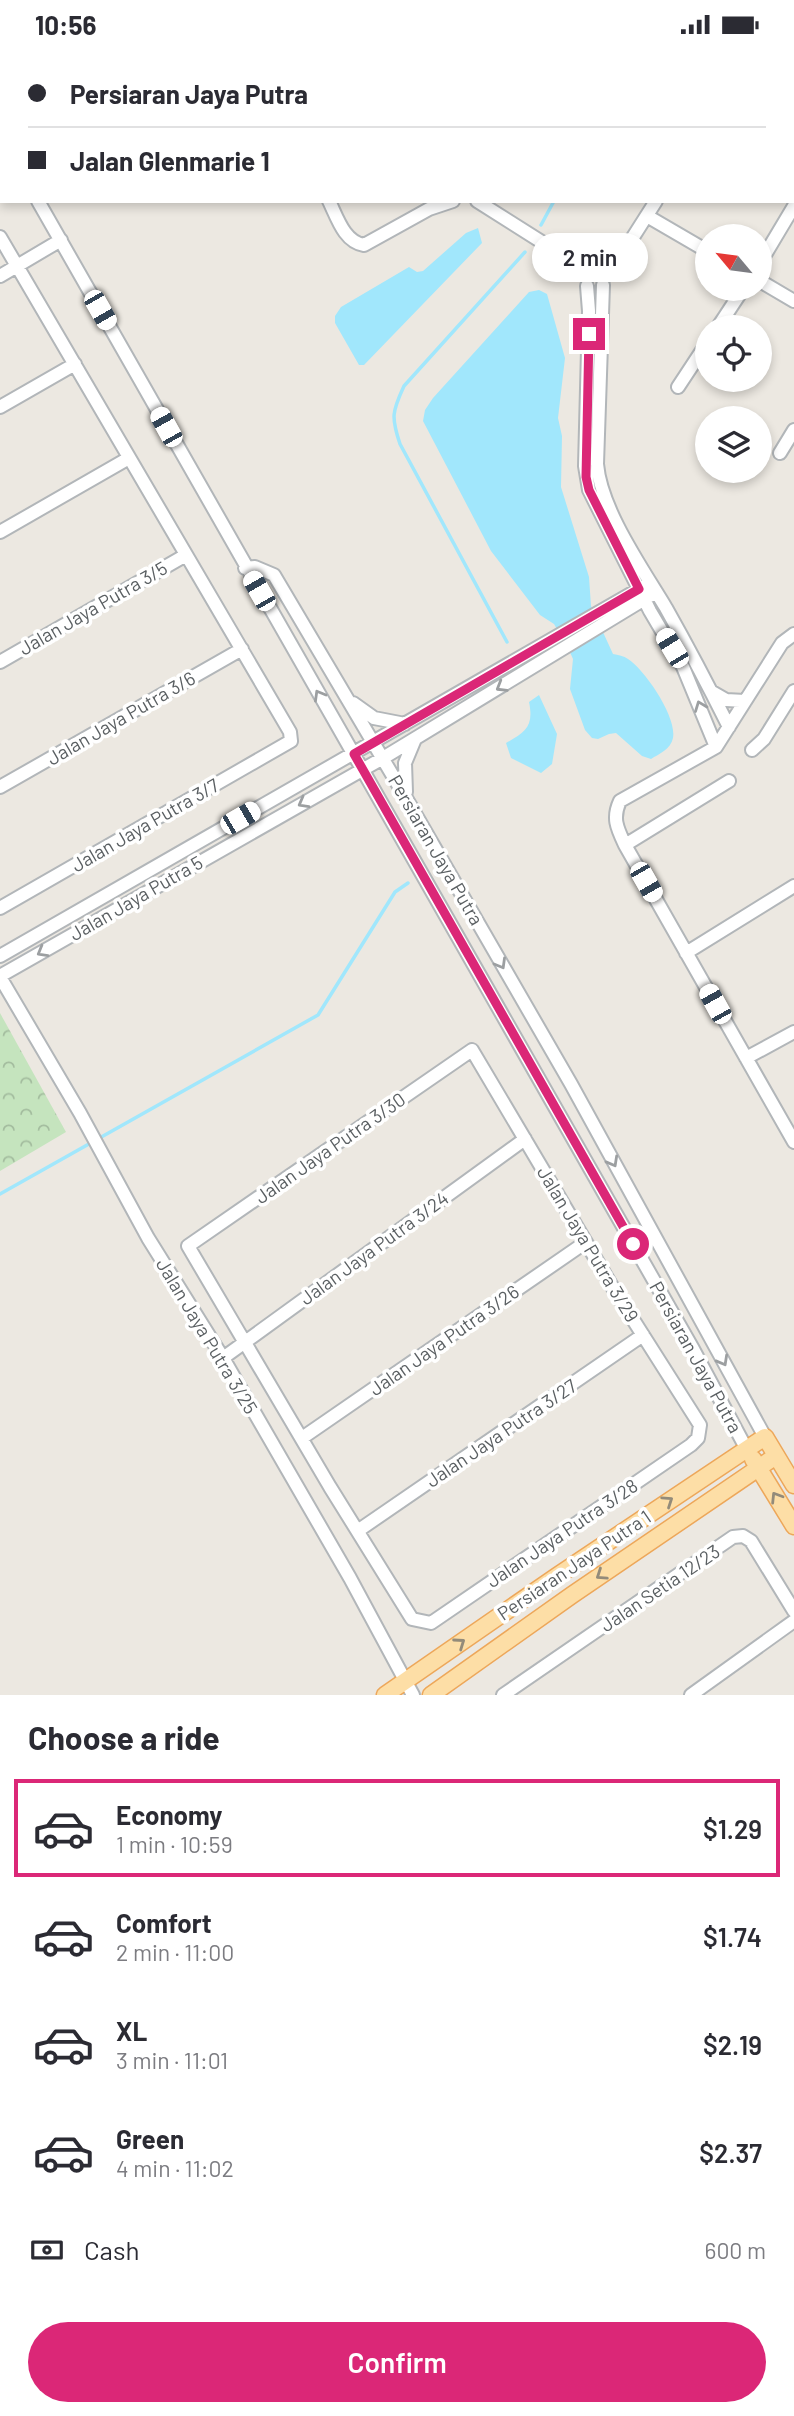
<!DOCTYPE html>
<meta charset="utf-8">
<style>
:root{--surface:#fff;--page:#f2f2f3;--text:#2b2b33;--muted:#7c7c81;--line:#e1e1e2;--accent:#db2777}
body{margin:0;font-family:Barlow,sans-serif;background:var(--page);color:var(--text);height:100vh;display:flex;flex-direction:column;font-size:26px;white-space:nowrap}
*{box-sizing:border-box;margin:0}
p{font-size:23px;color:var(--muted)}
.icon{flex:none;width:38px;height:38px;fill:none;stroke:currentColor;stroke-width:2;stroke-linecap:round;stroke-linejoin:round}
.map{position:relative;height:1646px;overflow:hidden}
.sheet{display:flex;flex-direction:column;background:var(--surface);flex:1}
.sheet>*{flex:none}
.banner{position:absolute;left:0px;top:0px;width:794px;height:154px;box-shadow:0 4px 10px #0003;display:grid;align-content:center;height:154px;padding:0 28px;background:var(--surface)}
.needle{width:46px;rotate:299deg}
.fabs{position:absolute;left:695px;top:175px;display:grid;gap:14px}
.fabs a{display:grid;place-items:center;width:77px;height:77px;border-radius:50%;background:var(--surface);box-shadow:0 4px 10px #0003;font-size:35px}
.end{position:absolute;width:32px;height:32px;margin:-16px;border:9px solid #db2777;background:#fff;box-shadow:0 0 0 4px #fff}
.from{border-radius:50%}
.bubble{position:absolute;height:49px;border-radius:24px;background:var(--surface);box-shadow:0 4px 10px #0003;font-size:23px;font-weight:600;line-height:49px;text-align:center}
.car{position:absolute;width:21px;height:42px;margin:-21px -10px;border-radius:9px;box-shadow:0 0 5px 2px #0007;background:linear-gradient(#fff 24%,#345 0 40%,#fff 0 76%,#345 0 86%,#fff 0)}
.banner b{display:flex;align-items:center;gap:24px;height:66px;font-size:26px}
.banner b+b{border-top:2px solid var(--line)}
.banner i{width:18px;height:18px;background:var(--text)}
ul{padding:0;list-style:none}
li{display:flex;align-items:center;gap:21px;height:98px;margin:0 14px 10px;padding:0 14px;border:4px solid transparent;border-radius:0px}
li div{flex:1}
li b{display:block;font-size:26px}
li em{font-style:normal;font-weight:600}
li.current{border-color:var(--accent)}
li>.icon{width:63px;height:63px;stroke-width:1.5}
h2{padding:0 28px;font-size:32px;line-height:84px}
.pay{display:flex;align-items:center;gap:18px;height:77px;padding:0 28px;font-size:26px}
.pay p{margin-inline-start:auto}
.button{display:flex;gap:14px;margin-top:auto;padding:14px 28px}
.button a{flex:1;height:80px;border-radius:42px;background:var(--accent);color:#fff;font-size:28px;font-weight:600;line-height:80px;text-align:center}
.status{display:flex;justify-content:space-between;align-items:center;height:49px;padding:0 35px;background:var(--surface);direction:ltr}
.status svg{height:19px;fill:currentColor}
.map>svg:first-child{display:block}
</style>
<div class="status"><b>10:56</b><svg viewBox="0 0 49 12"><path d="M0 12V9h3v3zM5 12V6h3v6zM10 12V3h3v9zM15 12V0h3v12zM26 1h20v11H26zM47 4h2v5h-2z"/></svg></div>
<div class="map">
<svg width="794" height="1646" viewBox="0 0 794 1646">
<defs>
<pattern id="park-crowns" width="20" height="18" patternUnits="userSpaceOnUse" patternTransform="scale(1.75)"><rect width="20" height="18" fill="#c5e4be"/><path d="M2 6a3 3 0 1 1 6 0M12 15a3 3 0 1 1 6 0" fill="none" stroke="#a3bc9e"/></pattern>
</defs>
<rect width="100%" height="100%" fill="#ece8e1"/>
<path fill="url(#park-crowns)" d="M0 964 66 1083 0 1122Z"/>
<path fill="#a1e7fc" d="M478 179 482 194 364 316H359L335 274V267L341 258 409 218 417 223 423 222 466 184Z
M539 241 547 245 565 309 558 369 562 387 561 438 589 528 591 557 613 605C618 606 624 607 628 610 645 621 677 668 673 689 671 700 659 705 651 710L642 707 616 684 609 685 598 690 592 689 585 681 570 640 573 610 569 601 554 575 540 566 491 502 423 372 425 361 433 349 529 243Z
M539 646 557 685 552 715 541 724 511 709 506 694C526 683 534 677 529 653Z"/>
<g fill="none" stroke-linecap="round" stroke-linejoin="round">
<path stroke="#a1e7fc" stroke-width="3.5" d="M637 2 638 0
M541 176 554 152
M507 593 400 395C391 368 392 363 404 337L525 203
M0 1145 318 966 395 843 408 834"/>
<g stroke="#b2b6b9" stroke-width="16">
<path id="minor" d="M247 0 248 2
M384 2 387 0
M752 2 753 0
M0 85 2 88
M38 152 693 1300 746 1399
M329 152C337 168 344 193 364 196L429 160 453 152
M477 152 586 221
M647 167 707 202
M0 188 290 683 291 692 0 859
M760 214 794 157
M605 224 621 207 656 152
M0 227 61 191
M760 232 794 252
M603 236 597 415C601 461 642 519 666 559 688 598 709 638 729 678
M587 237 589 262 585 417 589 441 650 562 683 618 716 698
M718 278 743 240
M678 338 707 294
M0 358 75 315
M780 404 794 381
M0 483 129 409
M245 519 255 518 274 526 406 749 571 1035 765 1388
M794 585 782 594 716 698 620 752C612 769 617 779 625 796L794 1093
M0 613 186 506
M712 643 726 651 745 652
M353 654 374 669 405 675
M752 701 764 690 794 642
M0 738 242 600
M406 743 405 714 415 690
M625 796 729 732
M686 904 794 837
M0 907 650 534
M0 927 383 709 656 543
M0 928 80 1064 148 1189 223 1309 350 1529 413 1646
M472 1001 613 1239 700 1376 698 1389 691 1396 431 1574 412 1570 330 1438 188 1197Z
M746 1009 794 983
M223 1309 525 1090
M302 1389 586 1193
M359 1481 643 1286
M503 1646 733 1488 743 1487 751 1492 794 1562
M691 1646 794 1572"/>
</g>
<g stroke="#eda75a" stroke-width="19">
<path id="major" d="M753 1410 794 1477
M385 1646 557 1527 765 1388 794 1436
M431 1646 572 1546 776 1407"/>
</g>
<use href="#minor" stroke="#fff" stroke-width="12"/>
<use href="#major" stroke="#fddea6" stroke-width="16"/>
</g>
<defs><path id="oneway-chevron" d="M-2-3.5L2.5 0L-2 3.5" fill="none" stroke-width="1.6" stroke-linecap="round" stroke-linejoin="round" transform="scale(1.75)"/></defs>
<g stroke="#9c9fa1">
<use href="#oneway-chevron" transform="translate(501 638) rotate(149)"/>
<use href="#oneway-chevron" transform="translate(319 646) rotate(-120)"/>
<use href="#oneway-chevron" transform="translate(700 657) rotate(-111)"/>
<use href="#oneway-chevron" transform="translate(303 754) rotate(151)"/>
<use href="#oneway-chevron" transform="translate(42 903) rotate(150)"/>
<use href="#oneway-chevron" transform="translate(501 915) rotate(60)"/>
<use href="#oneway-chevron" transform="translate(613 1113) rotate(61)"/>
<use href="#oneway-chevron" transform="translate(723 1312) rotate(61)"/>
</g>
<g stroke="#938b7a">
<use href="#oneway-chevron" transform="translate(776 1448) rotate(-122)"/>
<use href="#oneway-chevron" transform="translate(668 1452) rotate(-34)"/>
<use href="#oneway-chevron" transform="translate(601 1526) rotate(146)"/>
<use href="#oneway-chevron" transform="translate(460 1594) rotate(-35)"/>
</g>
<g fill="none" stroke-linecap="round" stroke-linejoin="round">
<path stroke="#db2777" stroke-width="9" d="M589 285 586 428 589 441 639 540 354 705 633 1195"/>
</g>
<g text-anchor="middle" stroke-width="7" stroke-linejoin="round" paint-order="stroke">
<g font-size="19" fill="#5a5f62" stroke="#fff">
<text transform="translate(93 559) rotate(-30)" y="7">Jalan Jaya Putra 3/5</text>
<text transform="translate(121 669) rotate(-30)" y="7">Jalan Jaya Putra 3/6</text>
<text transform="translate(145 776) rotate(-30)" y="7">Jalan Jaya Putra 3/7</text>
<text transform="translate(436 801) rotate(60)" y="7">Persiaran Jaya Putra</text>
<text transform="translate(136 849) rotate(-30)" y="7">Jalan Jaya Putra 5</text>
<text transform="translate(330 1099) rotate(-35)" y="7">Jalan Jaya Putra 3/30</text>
<text transform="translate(588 1195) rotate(59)" y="7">Jalan Jaya Putra 3/29</text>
<text transform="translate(374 1199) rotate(-36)" y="7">Jalan Jaya Putra 3/24</text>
<text transform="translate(207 1287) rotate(59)" y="7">Jalan Jaya Putra 3/25</text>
<text transform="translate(444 1291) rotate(-35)" y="7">Jalan Jaya Putra 3/26</text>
<text transform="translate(696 1308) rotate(61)" y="7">Persiaran Jaya Putra</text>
<text transform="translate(501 1384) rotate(-34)" y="7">Jalan Jaya Putra 3/27</text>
<text transform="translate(562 1484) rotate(-34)" y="7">Jalan Jaya Putra 3/28</text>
<text transform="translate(574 1516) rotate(-34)" y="7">Persiaran Jaya Putra 1</text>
<text transform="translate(660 1539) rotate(-34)" y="7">Jalan Setia 12/23</text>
</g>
</g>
</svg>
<div class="fabs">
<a><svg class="needle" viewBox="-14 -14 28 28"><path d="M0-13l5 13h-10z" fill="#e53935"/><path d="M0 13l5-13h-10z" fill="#7c7c81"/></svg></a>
<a><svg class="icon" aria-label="locate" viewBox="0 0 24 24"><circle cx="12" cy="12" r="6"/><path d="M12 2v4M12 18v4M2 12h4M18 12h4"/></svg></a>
<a><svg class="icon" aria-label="layers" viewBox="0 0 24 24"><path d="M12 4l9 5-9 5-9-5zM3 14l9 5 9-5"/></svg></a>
</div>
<i class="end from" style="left:633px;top:1195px"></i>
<i class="end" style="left:589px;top:285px"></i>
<div class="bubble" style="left:532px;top:184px;width:116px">2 min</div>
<i class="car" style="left:100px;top:261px;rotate:150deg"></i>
<i class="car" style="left:166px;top:378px;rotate:331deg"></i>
<i class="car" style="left:259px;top:542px;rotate:330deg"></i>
<i class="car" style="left:672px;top:599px;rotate:329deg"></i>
<i class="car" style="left:240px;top:769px;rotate:60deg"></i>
<i class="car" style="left:646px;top:833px;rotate:150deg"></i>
<i class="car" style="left:715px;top:955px;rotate:331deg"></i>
<div class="banner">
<b><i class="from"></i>Persiaran Jaya Putra</b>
<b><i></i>Jalan Glenmarie 1</b>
</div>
</div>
<section class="sheet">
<h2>Choose a ride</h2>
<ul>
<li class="current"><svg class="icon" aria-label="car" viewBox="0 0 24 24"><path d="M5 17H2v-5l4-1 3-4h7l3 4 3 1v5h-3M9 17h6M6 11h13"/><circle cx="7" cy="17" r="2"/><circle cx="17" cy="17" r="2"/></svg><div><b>Economy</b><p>1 min · 10:59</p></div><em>$1.29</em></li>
<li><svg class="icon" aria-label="car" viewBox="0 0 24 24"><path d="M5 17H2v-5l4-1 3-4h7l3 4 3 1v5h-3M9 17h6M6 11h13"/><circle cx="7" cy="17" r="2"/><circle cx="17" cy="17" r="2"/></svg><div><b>Comfort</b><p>2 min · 11:00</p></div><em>$1.74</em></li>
<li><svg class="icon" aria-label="car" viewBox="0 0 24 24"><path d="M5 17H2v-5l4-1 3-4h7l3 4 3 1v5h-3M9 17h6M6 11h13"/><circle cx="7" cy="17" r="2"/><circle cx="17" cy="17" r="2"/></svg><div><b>XL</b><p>3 min · 11:01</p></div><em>$2.19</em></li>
<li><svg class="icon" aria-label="car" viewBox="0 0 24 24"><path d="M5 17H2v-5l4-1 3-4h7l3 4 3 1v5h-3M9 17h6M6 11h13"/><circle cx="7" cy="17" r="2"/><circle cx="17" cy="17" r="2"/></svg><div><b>Green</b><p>4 min · 11:02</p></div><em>$2.37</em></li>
</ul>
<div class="pay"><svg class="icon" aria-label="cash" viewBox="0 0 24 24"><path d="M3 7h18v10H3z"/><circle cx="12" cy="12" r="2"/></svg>Cash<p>600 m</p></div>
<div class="button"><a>Confirm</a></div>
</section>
